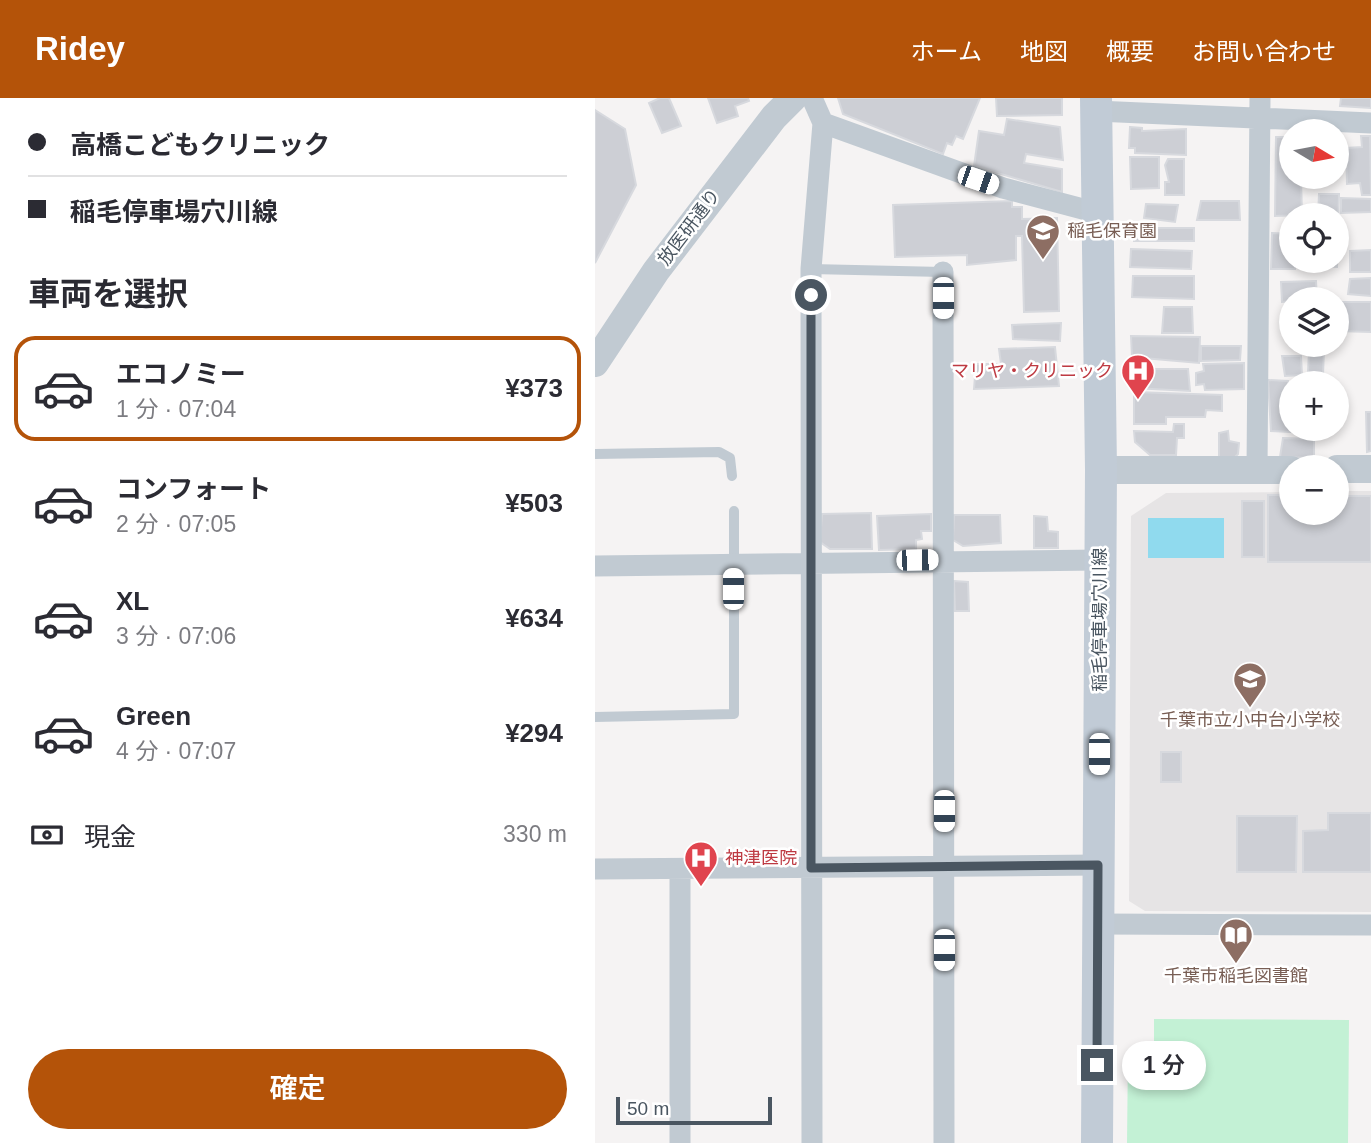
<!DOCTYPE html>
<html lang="ja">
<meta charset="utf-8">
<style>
:root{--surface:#fff;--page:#f2f2f3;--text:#2b2b33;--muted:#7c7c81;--line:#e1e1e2;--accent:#b45309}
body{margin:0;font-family:Arial,"Noto Sans JP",sans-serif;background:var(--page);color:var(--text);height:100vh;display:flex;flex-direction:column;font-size:26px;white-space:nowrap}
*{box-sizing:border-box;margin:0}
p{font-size:23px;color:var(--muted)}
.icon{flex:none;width:38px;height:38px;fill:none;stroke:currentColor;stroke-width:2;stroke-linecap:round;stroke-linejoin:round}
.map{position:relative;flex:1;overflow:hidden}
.side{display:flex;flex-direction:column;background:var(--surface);width:595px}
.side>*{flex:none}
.hud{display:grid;align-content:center;height:154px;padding:0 28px;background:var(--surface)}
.needle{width:46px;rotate:100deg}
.tools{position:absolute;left:684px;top:21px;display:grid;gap:14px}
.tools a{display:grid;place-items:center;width:70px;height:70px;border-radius:50%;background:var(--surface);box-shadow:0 4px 10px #0003;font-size:35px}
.scale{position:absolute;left:21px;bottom:18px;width:156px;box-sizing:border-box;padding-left:7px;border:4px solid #4a5661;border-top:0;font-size:19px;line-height:24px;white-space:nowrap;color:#4a5661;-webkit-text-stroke:5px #fff;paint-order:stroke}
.end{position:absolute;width:32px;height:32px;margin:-16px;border:9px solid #4a5661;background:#fff;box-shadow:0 0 0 4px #fff}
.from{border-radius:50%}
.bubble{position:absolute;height:49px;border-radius:24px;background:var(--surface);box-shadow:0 4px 10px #0003;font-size:23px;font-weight:600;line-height:49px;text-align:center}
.car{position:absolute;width:21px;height:42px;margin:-21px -10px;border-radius:9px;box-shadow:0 0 5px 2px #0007;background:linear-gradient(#fff 24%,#345 0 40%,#fff 0 76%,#345 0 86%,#fff 0)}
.hud b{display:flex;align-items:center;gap:24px;height:66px;font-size:26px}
.hud b+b{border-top:2px solid var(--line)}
.hud i{width:18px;height:18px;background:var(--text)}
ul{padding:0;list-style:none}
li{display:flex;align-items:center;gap:21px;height:105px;margin:0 14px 10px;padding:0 14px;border:4px solid transparent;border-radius:21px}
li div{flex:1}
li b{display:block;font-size:26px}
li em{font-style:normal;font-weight:600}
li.on{border-color:var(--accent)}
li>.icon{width:63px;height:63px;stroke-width:1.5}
h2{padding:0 28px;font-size:32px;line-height:84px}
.pay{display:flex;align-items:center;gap:18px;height:77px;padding:0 28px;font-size:26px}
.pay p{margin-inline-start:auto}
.button{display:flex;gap:14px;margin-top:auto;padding:14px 28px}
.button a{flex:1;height:80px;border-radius:42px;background:var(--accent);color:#fff;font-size:28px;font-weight:600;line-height:80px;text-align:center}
header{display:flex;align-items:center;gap:42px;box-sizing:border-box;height:98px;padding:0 35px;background:var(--accent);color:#fff}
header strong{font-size:33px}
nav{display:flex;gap:38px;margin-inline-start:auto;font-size:24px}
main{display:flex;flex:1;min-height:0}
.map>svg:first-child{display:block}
</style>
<header>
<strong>Ridey</strong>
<nav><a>ホーム</a><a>地図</a><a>概要</a><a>お問い合わせ</a></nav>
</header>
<main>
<section class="side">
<div class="hud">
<b><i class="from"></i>高橋こどもクリニック</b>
<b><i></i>稲毛停車場穴川線</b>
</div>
<h2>車両を選択</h2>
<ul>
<li class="on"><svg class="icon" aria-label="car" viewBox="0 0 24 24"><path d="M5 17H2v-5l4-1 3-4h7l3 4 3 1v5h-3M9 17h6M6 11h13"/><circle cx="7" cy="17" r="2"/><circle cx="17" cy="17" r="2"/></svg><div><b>エコノミー</b><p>1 分 · 07:04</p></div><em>¥373</em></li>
<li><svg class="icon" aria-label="car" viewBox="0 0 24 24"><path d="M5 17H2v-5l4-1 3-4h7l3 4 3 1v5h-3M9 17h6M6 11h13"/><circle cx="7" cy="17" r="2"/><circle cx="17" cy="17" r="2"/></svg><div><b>コンフォート</b><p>2 分 · 07:05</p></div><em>¥503</em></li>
<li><svg class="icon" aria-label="car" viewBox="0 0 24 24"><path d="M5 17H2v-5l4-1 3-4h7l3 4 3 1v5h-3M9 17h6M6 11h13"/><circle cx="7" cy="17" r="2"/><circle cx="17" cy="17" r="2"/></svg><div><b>XL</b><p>3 分 · 07:06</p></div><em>¥634</em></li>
<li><svg class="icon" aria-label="car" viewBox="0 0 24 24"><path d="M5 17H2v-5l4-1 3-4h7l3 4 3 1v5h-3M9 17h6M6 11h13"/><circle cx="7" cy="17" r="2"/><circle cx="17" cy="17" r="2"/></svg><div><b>Green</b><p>4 分 · 07:07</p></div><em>¥294</em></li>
</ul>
<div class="pay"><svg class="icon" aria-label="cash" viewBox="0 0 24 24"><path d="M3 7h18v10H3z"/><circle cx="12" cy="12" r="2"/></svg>現金<p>330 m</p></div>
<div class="button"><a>確定</a></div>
</section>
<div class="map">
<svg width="776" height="1045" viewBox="0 0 776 1045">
<rect width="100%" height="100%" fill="#f5f3f3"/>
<path fill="#e6e4e5" d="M742 393H776V814L550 813 534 803 536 418 571 395 696 394V415H742Z"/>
<path fill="#c3f1d5" d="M559 921 754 922 753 1045H532L533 954H559Z"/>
<path fill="#90daee" d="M553 420H629V460H553Z"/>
<path fill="#cdcfd5" stroke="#d7d9de" stroke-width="2" d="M65 0H74L86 28 67 35 54 5Z
M113 0H153L154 3 140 8 143 18 122 25Z
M243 0H385L368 41 361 38 357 47 352 45 348 56 248 16Z
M401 0H467V17L402 18Z
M746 0H776V10L745 8Z
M0 12 30 31 41 87 0 165Z
M412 21 465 29 468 62 431 56 429 65 467 71V94L379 68 384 33 409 37Z
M535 29 547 30V33L591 31V57L540 55V50H534Z
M766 38H775L776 97H767L765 85 752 86 751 50 767 49Z
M681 39H696V79H706L707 117 680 118Z
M535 59H564V90L536 91Z
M573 61H589V97H570V84H574L570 67Z
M724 96H744L742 169 722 168V163H742V117H723Z
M746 100 776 101V114L746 115Z
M417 103V109H427V121L462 120 464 213 429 214 427 138H421V162L372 167V157L300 159 298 107Z
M606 103H644L645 122H602Z
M551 106 583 107 580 124 549 120Z
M539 130H599V143H539Z
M677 135 696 136V163H700V171H676Z
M536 151 597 153 596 171 535 169Z
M776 152V174H755V153Z
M538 178H599V201L537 199Z
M776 180V198L753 196 755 181Z
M721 183 722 201 687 204 686 184Z
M745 204H776V234L742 233Z
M569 209H597L598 235H567Z
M466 225 465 243 418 241 417 227Z
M536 238 605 239 604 265 537 259Z
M606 248H646L645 262 606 263Z
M460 249 464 288 379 291 381 266H406L404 251Z
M714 251H729L728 277 713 276Z
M687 258H706L707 277 690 278Z
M649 265V291L610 292 609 286 601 287V275L609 273 608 266Z
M539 271H593L595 293 538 290Z
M673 282 693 283V298L690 297 695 334 676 333Z
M539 294 627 297V313L611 312 610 319H571V326H539Z
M771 314H776V353L772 354Z
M579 326H589V340H582L581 357H555L540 344 539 333 578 334Z
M633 333 634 343 644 345 643 356 638 361 624 360V335Z
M688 340 719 341V360L685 359Z
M673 397H696V415H742V398H776V464H673Z
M647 403H669V459H647Z
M276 415 277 451H235L225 444 227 416Z
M336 416V433H326L327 441 321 442V451L284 452 282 418Z
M359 417H405L406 445 368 448 358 442Z
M439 418 452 419 453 433 463 434V450H439Z
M359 483 373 484 374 513H360Z
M566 654H586V684H566Z
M733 715H776V774H708V733L733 732Z
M642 718H702L701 774H642Z"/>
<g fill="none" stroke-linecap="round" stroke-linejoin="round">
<path stroke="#c1cad2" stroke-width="10" d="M216 171 348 174
M0 356 124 354 135 360 137 378
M0 619 139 616V413"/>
<path stroke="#c1cad2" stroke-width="21" d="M217 0 228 25 216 171 217 1045
M501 13 776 25
M228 25 408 90 503 115
M348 174 349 1045
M662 372 665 0
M0 468 505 462
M0 771 503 767
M502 826 776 827
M85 1045V771"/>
<path stroke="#c1cad2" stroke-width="28" d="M0 265 61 173 179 19 198 0
M742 371H776
M506 372H696"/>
<path stroke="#c1cbd6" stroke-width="32" d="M501 0 506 372 502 1045"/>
</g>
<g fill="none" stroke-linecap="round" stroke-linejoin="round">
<path stroke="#4a5661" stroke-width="9" d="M216 197V770L503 767 502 967"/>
</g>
<defs>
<g id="school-pin" transform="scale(1.75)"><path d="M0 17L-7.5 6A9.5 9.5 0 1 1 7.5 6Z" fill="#8d6e63" stroke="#fff"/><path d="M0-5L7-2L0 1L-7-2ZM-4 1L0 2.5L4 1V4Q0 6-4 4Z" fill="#fff"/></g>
<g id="hospital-pin" transform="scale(1.75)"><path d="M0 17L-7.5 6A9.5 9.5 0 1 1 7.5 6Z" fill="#e0444e" stroke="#fff"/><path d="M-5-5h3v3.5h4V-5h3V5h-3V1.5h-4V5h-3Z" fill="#fff"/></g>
<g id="library-pin" transform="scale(1.75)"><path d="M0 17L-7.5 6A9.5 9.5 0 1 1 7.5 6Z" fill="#8d6e63" stroke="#fff"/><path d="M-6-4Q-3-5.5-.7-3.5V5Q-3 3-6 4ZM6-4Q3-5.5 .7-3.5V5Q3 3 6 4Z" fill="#fff"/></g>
</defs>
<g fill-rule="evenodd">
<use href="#school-pin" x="448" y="133"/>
<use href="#hospital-pin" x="543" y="273"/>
<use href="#school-pin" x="655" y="581"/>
<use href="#hospital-pin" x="106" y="760"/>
<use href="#library-pin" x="641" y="837"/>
</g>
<g text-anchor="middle" stroke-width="5" stroke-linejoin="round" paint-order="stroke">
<g font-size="18" fill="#4a5661" stroke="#fff">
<text transform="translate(94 129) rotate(-53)" y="6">放医研通り</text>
<text transform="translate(505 522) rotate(-90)" y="6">稲毛停車場穴川線</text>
</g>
<g font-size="18" fill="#785e54" stroke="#fff">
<text x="472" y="139" text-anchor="start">稲毛保育園</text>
<text x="655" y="628">千葉市立小中台小学校</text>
<text x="641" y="884">千葉市稲毛図書館</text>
</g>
<g font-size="18" fill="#be3a42" stroke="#fff" text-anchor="end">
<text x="518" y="279">マリヤ・クリニック</text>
<text x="130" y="766" text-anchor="start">神津医院</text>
</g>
</g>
</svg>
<div class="tools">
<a><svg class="needle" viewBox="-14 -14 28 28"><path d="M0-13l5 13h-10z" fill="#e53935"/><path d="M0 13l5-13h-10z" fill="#7c7c81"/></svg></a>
<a><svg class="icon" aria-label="locate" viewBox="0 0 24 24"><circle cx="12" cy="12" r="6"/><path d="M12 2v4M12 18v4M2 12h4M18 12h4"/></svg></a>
<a><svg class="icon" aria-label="layers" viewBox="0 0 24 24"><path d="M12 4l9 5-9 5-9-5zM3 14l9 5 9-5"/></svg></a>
<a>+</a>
<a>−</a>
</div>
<div class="scale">50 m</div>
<i class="end from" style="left:216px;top:197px"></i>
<i class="end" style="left:502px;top:967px"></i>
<div class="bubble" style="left:527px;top:943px;width:84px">1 分</div>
<i class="car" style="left:383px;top:82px;rotate:109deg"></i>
<i class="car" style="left:348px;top:200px;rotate:180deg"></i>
<i class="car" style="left:322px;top:462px;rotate:89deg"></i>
<i class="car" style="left:138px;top:491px;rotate:0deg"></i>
<i class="car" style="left:504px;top:656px;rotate:180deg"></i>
<i class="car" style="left:349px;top:713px;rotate:180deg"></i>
<i class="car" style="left:349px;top:852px;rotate:180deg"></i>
</div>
</main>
